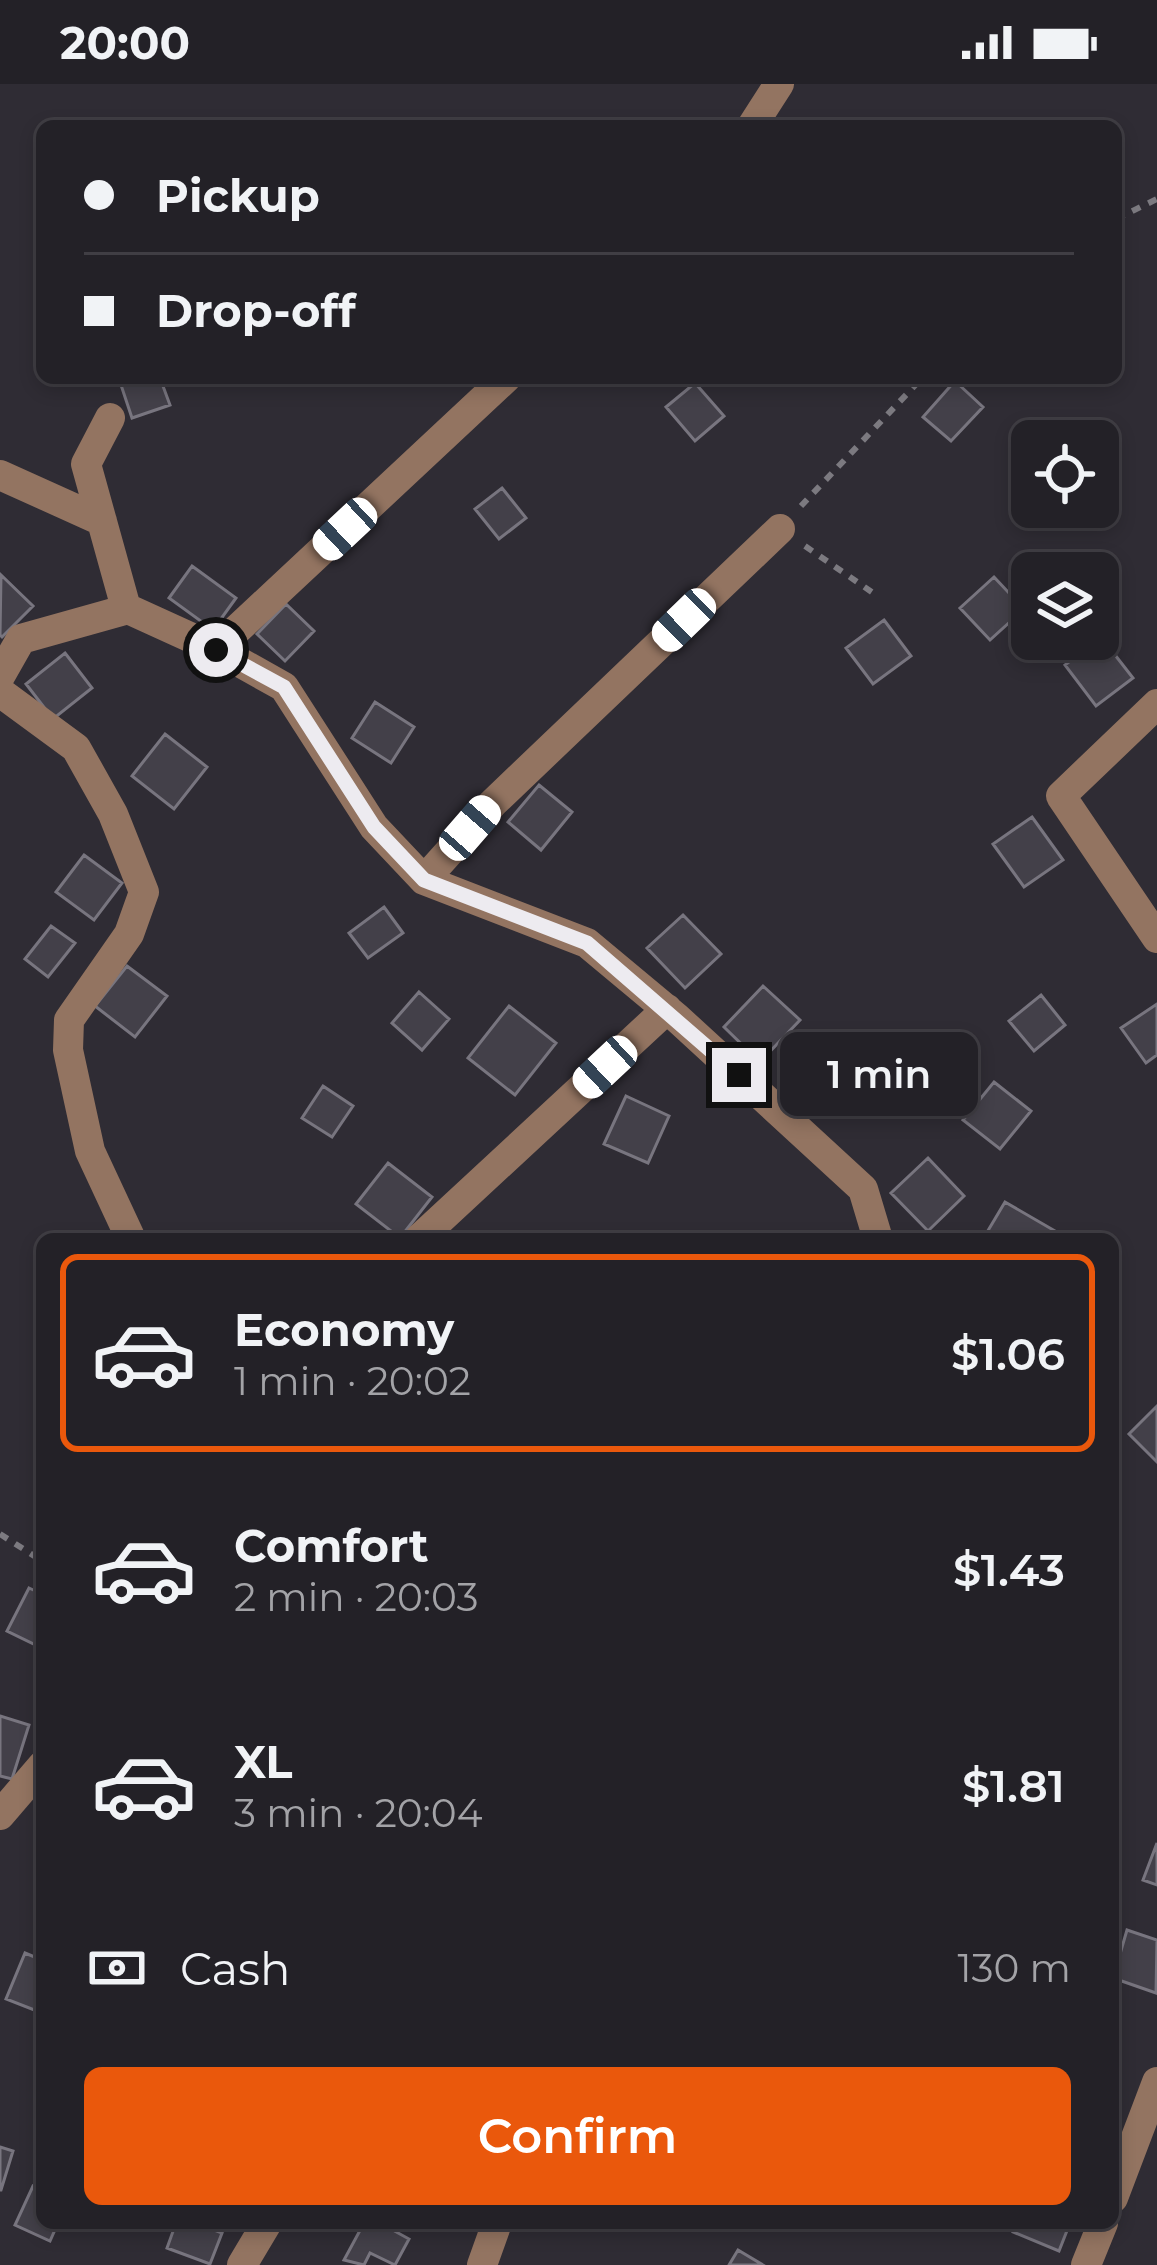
<!DOCTYPE html>
<meta charset="utf-8">
<style>
:root{--surface:#232127;--page:#2f2e33;--text:#f1f3f6;--muted:#a3a3a7;--line:#403e44;--accent:#ea580c}
body{margin:0;font-family:Montserrat,sans-serif;background:var(--page);color:var(--text);height:100vh;display:flex;flex-direction:column;font-size:45px;white-space:nowrap}
*{box-sizing:border-box;margin:0}
p{font-size:39px;color:var(--muted)}
.icon{flex:none;width:66px;height:66px;fill:none;stroke:currentColor;stroke-width:2;stroke-linecap:round;stroke-linejoin:round}
.map{position:relative;flex:1;overflow:hidden}
.sheet{position:absolute;left:36px;top:1149px;width:1083px;height:996px;display:flex;flex-direction:column;background:var(--surface);border-radius:18px;box-shadow:0 6px 18px #0003,0 0 0 3px var(--line)}
.sheet>*{flex:none}
.guide{position:absolute;left:36px;top:36px;width:1086px;height:264px;border-radius:18px;box-shadow:0 6px 18px #0003,0 0 0 3px var(--line);display:grid;align-content:center;height:264px;padding:0 48px;background:var(--surface)}
.controls{position:absolute;left:1011px;top:336px;display:grid;gap:24px}
.controls a{display:grid;place-items:center;width:108px;height:108px;border-radius:18px;background:var(--surface);box-shadow:0 6px 18px #0003,0 0 0 3px var(--line);font-size:60px}
.end{position:absolute;width:54px;height:54px;margin:-27px;border:15px solid #edebf0;background:#111;box-shadow:0 0 0 6px #111}
.from{border-radius:50%}
.bubble{position:absolute;height:84px;border-radius:18px;background:var(--surface);box-shadow:0 6px 18px #0003,0 0 0 3px var(--line);font-size:39px;font-weight:600;line-height:84px;text-align:center}
.car{position:absolute;width:36px;height:72px;margin:-36px -18px;border-radius:15px;box-shadow:0 0 9px 3px #0007;background:linear-gradient(#fff 24%,#345 0 40%,#fff 0 76%,#345 0 86%,#fff 0)}
.guide b{display:flex;align-items:center;gap:42px;height:114px;font-size:45px}
.guide b+b{border-top:3px solid var(--line)}
.guide i{width:30px;height:30px;background:var(--text)}
ul{padding:21px 0 0;list-style:none}
li{display:flex;align-items:center;gap:36px;height:198px;margin:0 24px 18px;padding:0 24px;border:6px solid transparent;border-radius:18px}
li div{flex:1}
li b{display:block;font-size:45px}
li em{font-style:normal;font-weight:600}
li.on{border-color:var(--accent)}
li>.icon{width:108px;height:108px;stroke-width:1.5}
.pay{display:flex;align-items:center;gap:30px;height:132px;padding:0 48px;font-size:45px}
.pay p{margin-inline-start:auto}
.action{display:flex;gap:24px;margin-top:auto;padding:24px 48px}
.action a{flex:1;height:138px;border-radius:18px;background:var(--accent);color:#fff;font-size:48px;font-weight:600;line-height:138px;text-align:center}
.status{display:flex;justify-content:space-between;align-items:center;height:84px;padding:0 60px;background:var(--surface);direction:ltr}
.status svg{height:33px;fill:currentColor}
.map>svg:first-child{display:block}
</style>
<div class="status"><b>20:00</b><svg viewBox="0 0 49 12"><path d="M0 12V9h3v3zM5 12V6h3v6zM10 12V3h3v9zM15 12V0h3v12zM26 1h20v11H26zM47 4h2v5h-2z"/></svg></div>
<div class="map">
<svg width="1157" height="2181" viewBox="0 0 1157 2181">
<rect width="100%" height="100%" fill="#2f2c34"/>
<path fill="#434049" stroke="#78757f" stroke-width="3" d="M132 294H160L170 321 132 334 120 298Z
M955 297 983 323 951 357 923 333Z
M695 299 724 332 695 357 666 323Z
M502 404 526 434 499 455 475 425Z
M192 482 236 514 213 546 169 514Z
M1 491 33 522 2 553 0 551Z
M994 493 1024 525 990 556 960 524Z
M286 520 314 547 285 577 257 550Z
M884 536 911 572 873 600 846 564Z
M1101 553 1133 594 1096 622 1065 581Z
M65 569 92 604 53 635 26 600Z
M375 618 414 643 391 679 352 654Z
M165 650 207 683 174 725 132 692Z
M539 701 572 728 541 766 508 738Z
M1032 733 1063 776 1024 803 993 760Z
M84 771 122 799 94 836 56 808Z
M384 823 403 849 368 874 349 849Z
M683 831 721 870 685 904 647 864Z
M51 842 75 859 48 893 25 875Z
M127 882 167 912 135 953 95 922Z
M763 902 800 936 760 978 724 943Z
M419 908 449 935 422 966 392 939Z
M1041 911 1065 941 1034 967 1009 937Z
M1157 920V971L1146 979 1121 944Z
M509 922 556 959 515 1011 468 974Z
M994 998 1031 1027 1000 1065 963 1036Z
M323 1002 353 1022 332 1053 302 1034Z
M626 1012 669 1032 648 1079 604 1060Z
M928 1074 964 1112 928 1147 891 1109Z
M388 1079 432 1113 400 1154 356 1120Z
M1005 1118 1055 1147 1050 1155H983Z
M1157 1322V1378L1129 1350Z
M29 1504 42 1510V1564L7 1547Z
M0 1632 29 1641 12 1695 0 1692Z
M1157 1759V1801L1143 1796Z
M1127 1846 1157 1856 1156 1909 1113 1894Z
M25 1869 42 1876V1929L6 1915Z
M0 2063 13 2067 1 2106H0Z
M33 2102 42 2106V2139H58L50 2157 15 2141Z
M176 2139H196L222 2149 210 2180 167 2164Z
M364 2139H380L409 2155 395 2181 370 2169 364 2181 344 2176Z
M1016 2139H1070L1059 2167 1013 2148Z
M738 2166 763 2181H729Z"/>
<g fill="none" stroke-linecap="round" stroke-linejoin="round">
<path stroke="#7c7a80" stroke-width="6" stroke-dasharray="9 9" stroke-linecap="butt" d="M1116 135 1157 115
M801 422 922 294
M805 462 879 513
M0 1450 42 1477"/>
<path stroke="#937461" stroke-width="30" d="M752 42 779 0
M110 334 86 380 126 524 216 565 506 294
M0 391 102 437
M216 565 284 603 374 743 424 796 587 859 677 934 863 1105 878 1155
M0 592 21 555 128 525
M0 608 76 664 113 730 144 808 129 850 69 936 68 966 90 1067 131 1155
M1157 620 1061 712 1157 854
M424 796 493 719 780 445
M419 1155 667 925
M0 1731 42 1682
M1113 2114 1157 1998
M242 2181 267 2139
M482 2181 497 2139
M1086 2181 1103 2139"/>
</g>
<g fill="none" stroke-linecap="round" stroke-linejoin="round">
<path stroke="#edebf0" stroke-width="15" d="M216 566 284 603 374 743 424 796 587 859 739 991"/>
</g>
</svg>
<div class="controls">
<a><svg class="icon" aria-label="locate" viewBox="0 0 24 24"><circle cx="12" cy="12" r="6"/><path d="M12 2v4M12 18v4M2 12h4M18 12h4"/></svg></a>
<a><svg class="icon" aria-label="layers" viewBox="0 0 24 24"><path d="M12 4l9 5-9 5-9-5zM3 14l9 5 9-5"/></svg></a>
</div>
<i class="end from" style="left:216px;top:566px"></i>
<i class="end" style="left:739px;top:991px"></i>
<div class="bubble" style="left:780px;top:948px;width:198px">1 min</div>
<i class="car" style="left:345px;top:445px;rotate:227deg"></i>
<i class="car" style="left:684px;top:536px;rotate:226deg"></i>
<i class="car" style="left:470px;top:744px;rotate:41deg"></i>
<i class="car" style="left:605px;top:983px;rotate:227deg"></i>
<div class="guide">
<b><i class="from"></i>Pickup</b>
<b><i></i>Drop-off</b>
</div>
<section class="sheet">
<ul>
<li class="on"><svg class="icon" aria-label="car" viewBox="0 0 24 24"><path d="M5 17H2v-5l4-1 3-4h7l3 4 3 1v5h-3M9 17h6M6 11h13"/><circle cx="7" cy="17" r="2"/><circle cx="17" cy="17" r="2"/></svg><div><b>Economy</b><p>1 min · 20:02</p></div><em>$1.06</em></li>
<li><svg class="icon" aria-label="car" viewBox="0 0 24 24"><path d="M5 17H2v-5l4-1 3-4h7l3 4 3 1v5h-3M9 17h6M6 11h13"/><circle cx="7" cy="17" r="2"/><circle cx="17" cy="17" r="2"/></svg><div><b>Comfort</b><p>2 min · 20:03</p></div><em>$1.43</em></li>
<li><svg class="icon" aria-label="car" viewBox="0 0 24 24"><path d="M5 17H2v-5l4-1 3-4h7l3 4 3 1v5h-3M9 17h6M6 11h13"/><circle cx="7" cy="17" r="2"/><circle cx="17" cy="17" r="2"/></svg><div><b>XL</b><p>3 min · 20:04</p></div><em>$1.81</em></li>
</ul>
<div class="pay"><svg class="icon" aria-label="cash" viewBox="0 0 24 24"><path d="M3 7h18v10H3z"/><circle cx="12" cy="12" r="2"/></svg>Cash<p>130 m</p></div>
<div class="action"><a>Confirm</a></div>
</section>
</div>
